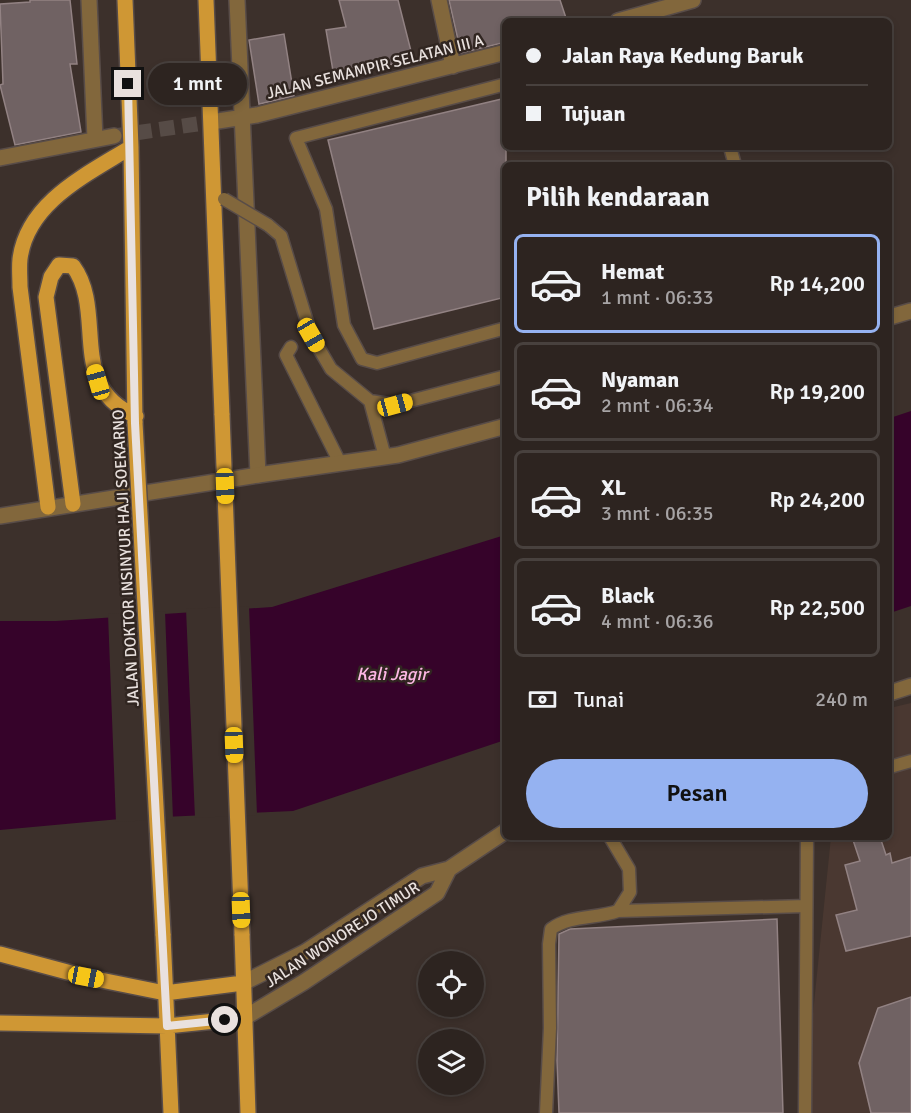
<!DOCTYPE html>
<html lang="id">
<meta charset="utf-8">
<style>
:root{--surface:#2d2420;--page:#352c29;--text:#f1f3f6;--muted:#a7a4a5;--line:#48413e;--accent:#95b2f1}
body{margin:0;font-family:Signika,sans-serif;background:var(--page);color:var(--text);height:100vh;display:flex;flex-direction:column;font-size:22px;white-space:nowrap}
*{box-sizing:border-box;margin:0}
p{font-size:20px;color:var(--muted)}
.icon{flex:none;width:33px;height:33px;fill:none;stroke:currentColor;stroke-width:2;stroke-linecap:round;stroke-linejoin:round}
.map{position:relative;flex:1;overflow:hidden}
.details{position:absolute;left:502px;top:162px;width:390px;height:678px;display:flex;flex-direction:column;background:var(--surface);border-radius:9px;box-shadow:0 3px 9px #0003,0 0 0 2px var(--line)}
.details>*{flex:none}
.top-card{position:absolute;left:502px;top:18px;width:390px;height:132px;border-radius:9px;box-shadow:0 3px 9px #0003,0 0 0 2px var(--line);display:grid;align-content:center;height:132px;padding:0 24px;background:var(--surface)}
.controls{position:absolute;left:418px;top:951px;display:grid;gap:12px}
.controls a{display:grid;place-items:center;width:66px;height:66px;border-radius:50%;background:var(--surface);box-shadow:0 3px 9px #0003,0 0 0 2px var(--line);font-size:30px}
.end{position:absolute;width:27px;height:27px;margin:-14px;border:8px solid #e9e1de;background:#111;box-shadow:0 0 0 3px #111}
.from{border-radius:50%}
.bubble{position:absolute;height:42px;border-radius:21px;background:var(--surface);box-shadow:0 3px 9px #0003,0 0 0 2px var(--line);font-size:20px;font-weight:600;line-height:42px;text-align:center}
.car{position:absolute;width:18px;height:36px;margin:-18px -9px;border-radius:8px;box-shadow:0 0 4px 2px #0007;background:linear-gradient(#f5c518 24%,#345 0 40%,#f5c518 0 76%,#345 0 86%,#f5c518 0)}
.top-card b{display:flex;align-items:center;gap:21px;height:57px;font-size:22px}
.top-card b+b{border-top:2px solid var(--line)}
.top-card i{width:15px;height:15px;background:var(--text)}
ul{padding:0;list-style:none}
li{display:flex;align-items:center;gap:18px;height:99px;margin:0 12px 9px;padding:0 12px;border:3px solid var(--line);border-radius:9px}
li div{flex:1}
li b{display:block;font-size:22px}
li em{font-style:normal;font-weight:600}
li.on{border-color:var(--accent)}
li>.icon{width:54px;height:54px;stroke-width:1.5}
h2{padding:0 24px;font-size:27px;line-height:72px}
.pay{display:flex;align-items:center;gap:15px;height:66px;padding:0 24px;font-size:22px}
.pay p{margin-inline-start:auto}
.cta{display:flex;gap:12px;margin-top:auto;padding:12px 24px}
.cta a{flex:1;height:69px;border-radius:36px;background:var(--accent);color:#111;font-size:24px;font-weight:600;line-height:69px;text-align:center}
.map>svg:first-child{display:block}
</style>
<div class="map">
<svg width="911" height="1113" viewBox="0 0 911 1113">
<rect width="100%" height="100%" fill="#3c302b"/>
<path fill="#4a3831" d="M911 703V1113H809L811 1033 831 837H890V708Z"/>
<path fill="#36032a" d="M911 411V606L890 613V418Z
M505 535V740L293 811 120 819 0 830V621H56L272 607Z"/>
<path fill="#3c302b" d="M249 606 257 815 195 818 186 609Z
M165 611 173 819 116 822 108 614Z"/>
<path fill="#706263" stroke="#928283" stroke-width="1.5" d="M30 0H70L77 64H70L81 132 15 145 0 85 3 84 0 4 30 2Z
M339 0H398L413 59 357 73 356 67 333 71 326 30 346 27Z
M449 0H560L567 21H506V42L461 53Z
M284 34 294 96 259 104 249 40Z
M506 98V297L374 329 328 140Z
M852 837H880L886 855 890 853 892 863 911 857V936L846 951 836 915 857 910 845 865 860 861Z
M777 919 783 1113H559L557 1061 559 934 570 929Z
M911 997V1113H871L859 1063 878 1008Z"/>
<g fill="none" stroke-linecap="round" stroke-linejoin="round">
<path stroke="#564b46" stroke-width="15" stroke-dasharray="15 8" stroke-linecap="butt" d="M114 136 218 121"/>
<g stroke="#584c48" stroke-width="15">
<path id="service" d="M506 84 296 138 326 209 344 325 362 359 377 363 506 328
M730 147 735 165
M268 225 281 236 311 335 331 369 370 401 385 457
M291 347 286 355 340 463
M370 401 395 405 506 376
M890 767 911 761
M610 837 629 869 630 892 618 911
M546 1113 550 1028 549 944 551 929C570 915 595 919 618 911L806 906
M805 1113 807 837"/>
</g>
<g stroke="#584c48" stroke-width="18">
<path id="minor" d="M89 0 95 139
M237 0 258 475
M439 0 453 66
M618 21 693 0
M218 121 257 115 506 52
M0 158 114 136
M890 693 911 686
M243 983 305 952 422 876 449 869 506 831
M244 1018 304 982 437 893 449 869"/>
</g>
<g stroke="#584c48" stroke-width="18">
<path id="tertiary" d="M890 317 911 311
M0 516 258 475 398 455 506 426"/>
</g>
<g stroke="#584c48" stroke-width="18">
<path id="primary" d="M125 0 131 147 135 423
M206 0 222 415
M73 504 46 297 51 277 59 265 73 266C107 312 66 387 136 416
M48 507 20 287C20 278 19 268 20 259 27 202 88 174 131 147
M163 934 171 1113
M242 934 248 1113
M0 954 86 977 165 993 243 983
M0 1023 167 1026 244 1018"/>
</g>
<use href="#service" stroke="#82673c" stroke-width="12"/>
<use href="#minor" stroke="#82673c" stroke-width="15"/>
<use href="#tertiary" stroke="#82673c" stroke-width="15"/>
<use href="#primary" stroke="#cf9734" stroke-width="15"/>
<g stroke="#584c48" stroke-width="15" stroke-linecap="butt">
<path id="service-bridge" d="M224 199 268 225"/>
</g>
<g stroke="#584c48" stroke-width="18" stroke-linecap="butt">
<path id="primary-bridge" d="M222 415 242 934
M135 423 163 934"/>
</g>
<use href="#service-bridge" stroke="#82673c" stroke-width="12"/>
<use href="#primary-bridge" stroke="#cf9734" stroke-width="15"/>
</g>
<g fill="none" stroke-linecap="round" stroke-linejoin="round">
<path stroke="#e9e1de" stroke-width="8" d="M128 84 135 423 167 1026 225 1020"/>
</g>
<g text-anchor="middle" stroke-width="5" stroke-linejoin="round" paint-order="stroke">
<g font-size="16" fill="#e9e1de" stroke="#312621">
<text transform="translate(375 66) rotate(-14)" y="6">JALAN SEMAMPIR SELATAN III A</text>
<text transform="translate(125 558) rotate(-93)" y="6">JALAN DOKTOR INSINYUR HAJI SOEKARNO</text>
<text transform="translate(342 934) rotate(-33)" y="6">JALAN WONOREJO TIMUR</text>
</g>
<g font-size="18" font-style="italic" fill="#fdb7e5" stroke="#312621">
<text x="392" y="680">Kali Jagir</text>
</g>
</g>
</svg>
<div class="controls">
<a><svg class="icon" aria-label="locate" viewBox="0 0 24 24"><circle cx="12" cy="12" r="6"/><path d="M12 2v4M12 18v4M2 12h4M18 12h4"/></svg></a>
<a><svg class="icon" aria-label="layers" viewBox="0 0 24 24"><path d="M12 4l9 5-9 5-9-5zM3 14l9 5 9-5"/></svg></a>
</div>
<i class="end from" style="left:225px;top:1020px"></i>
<i class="end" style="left:128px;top:84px"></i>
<div class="bubble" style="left:148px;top:63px;width:99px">1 mnt</div>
<i class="car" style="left:311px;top:335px;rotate:150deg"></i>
<i class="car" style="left:98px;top:382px;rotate:344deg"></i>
<i class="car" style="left:395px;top:405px;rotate:75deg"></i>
<i class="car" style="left:225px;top:486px;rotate:178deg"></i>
<i class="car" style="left:234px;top:745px;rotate:178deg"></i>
<i class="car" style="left:241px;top:910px;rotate:178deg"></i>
<i class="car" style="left:86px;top:977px;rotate:101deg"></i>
<div class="top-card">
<b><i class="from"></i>Jalan Raya Kedung Baruk</b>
<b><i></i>Tujuan</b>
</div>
<section class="details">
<h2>Pilih kendaraan</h2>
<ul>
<li class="on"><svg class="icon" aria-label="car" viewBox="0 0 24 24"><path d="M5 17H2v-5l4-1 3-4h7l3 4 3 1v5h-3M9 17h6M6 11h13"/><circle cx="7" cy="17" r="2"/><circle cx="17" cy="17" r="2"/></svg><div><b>Hemat</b><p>1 mnt · 06:33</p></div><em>Rp 14,200</em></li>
<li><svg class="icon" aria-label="car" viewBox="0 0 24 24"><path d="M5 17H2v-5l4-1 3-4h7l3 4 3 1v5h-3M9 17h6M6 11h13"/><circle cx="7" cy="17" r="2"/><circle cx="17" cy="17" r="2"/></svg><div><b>Nyaman</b><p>2 mnt · 06:34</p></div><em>Rp 19,200</em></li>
<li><svg class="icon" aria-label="car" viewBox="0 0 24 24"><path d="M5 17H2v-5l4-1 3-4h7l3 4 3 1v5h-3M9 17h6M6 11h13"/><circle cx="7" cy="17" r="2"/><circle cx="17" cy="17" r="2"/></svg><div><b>XL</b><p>3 mnt · 06:35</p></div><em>Rp 24,200</em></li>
<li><svg class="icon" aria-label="car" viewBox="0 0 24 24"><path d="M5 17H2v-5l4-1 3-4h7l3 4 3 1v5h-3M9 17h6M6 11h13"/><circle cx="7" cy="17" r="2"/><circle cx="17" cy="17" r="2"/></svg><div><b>Black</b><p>4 mnt · 06:36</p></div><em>Rp 22,500</em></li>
</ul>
<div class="pay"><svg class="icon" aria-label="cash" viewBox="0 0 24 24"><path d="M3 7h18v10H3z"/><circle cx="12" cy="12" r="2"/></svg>Tunai<p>240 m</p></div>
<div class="cta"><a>Pesan</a></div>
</section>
</div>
